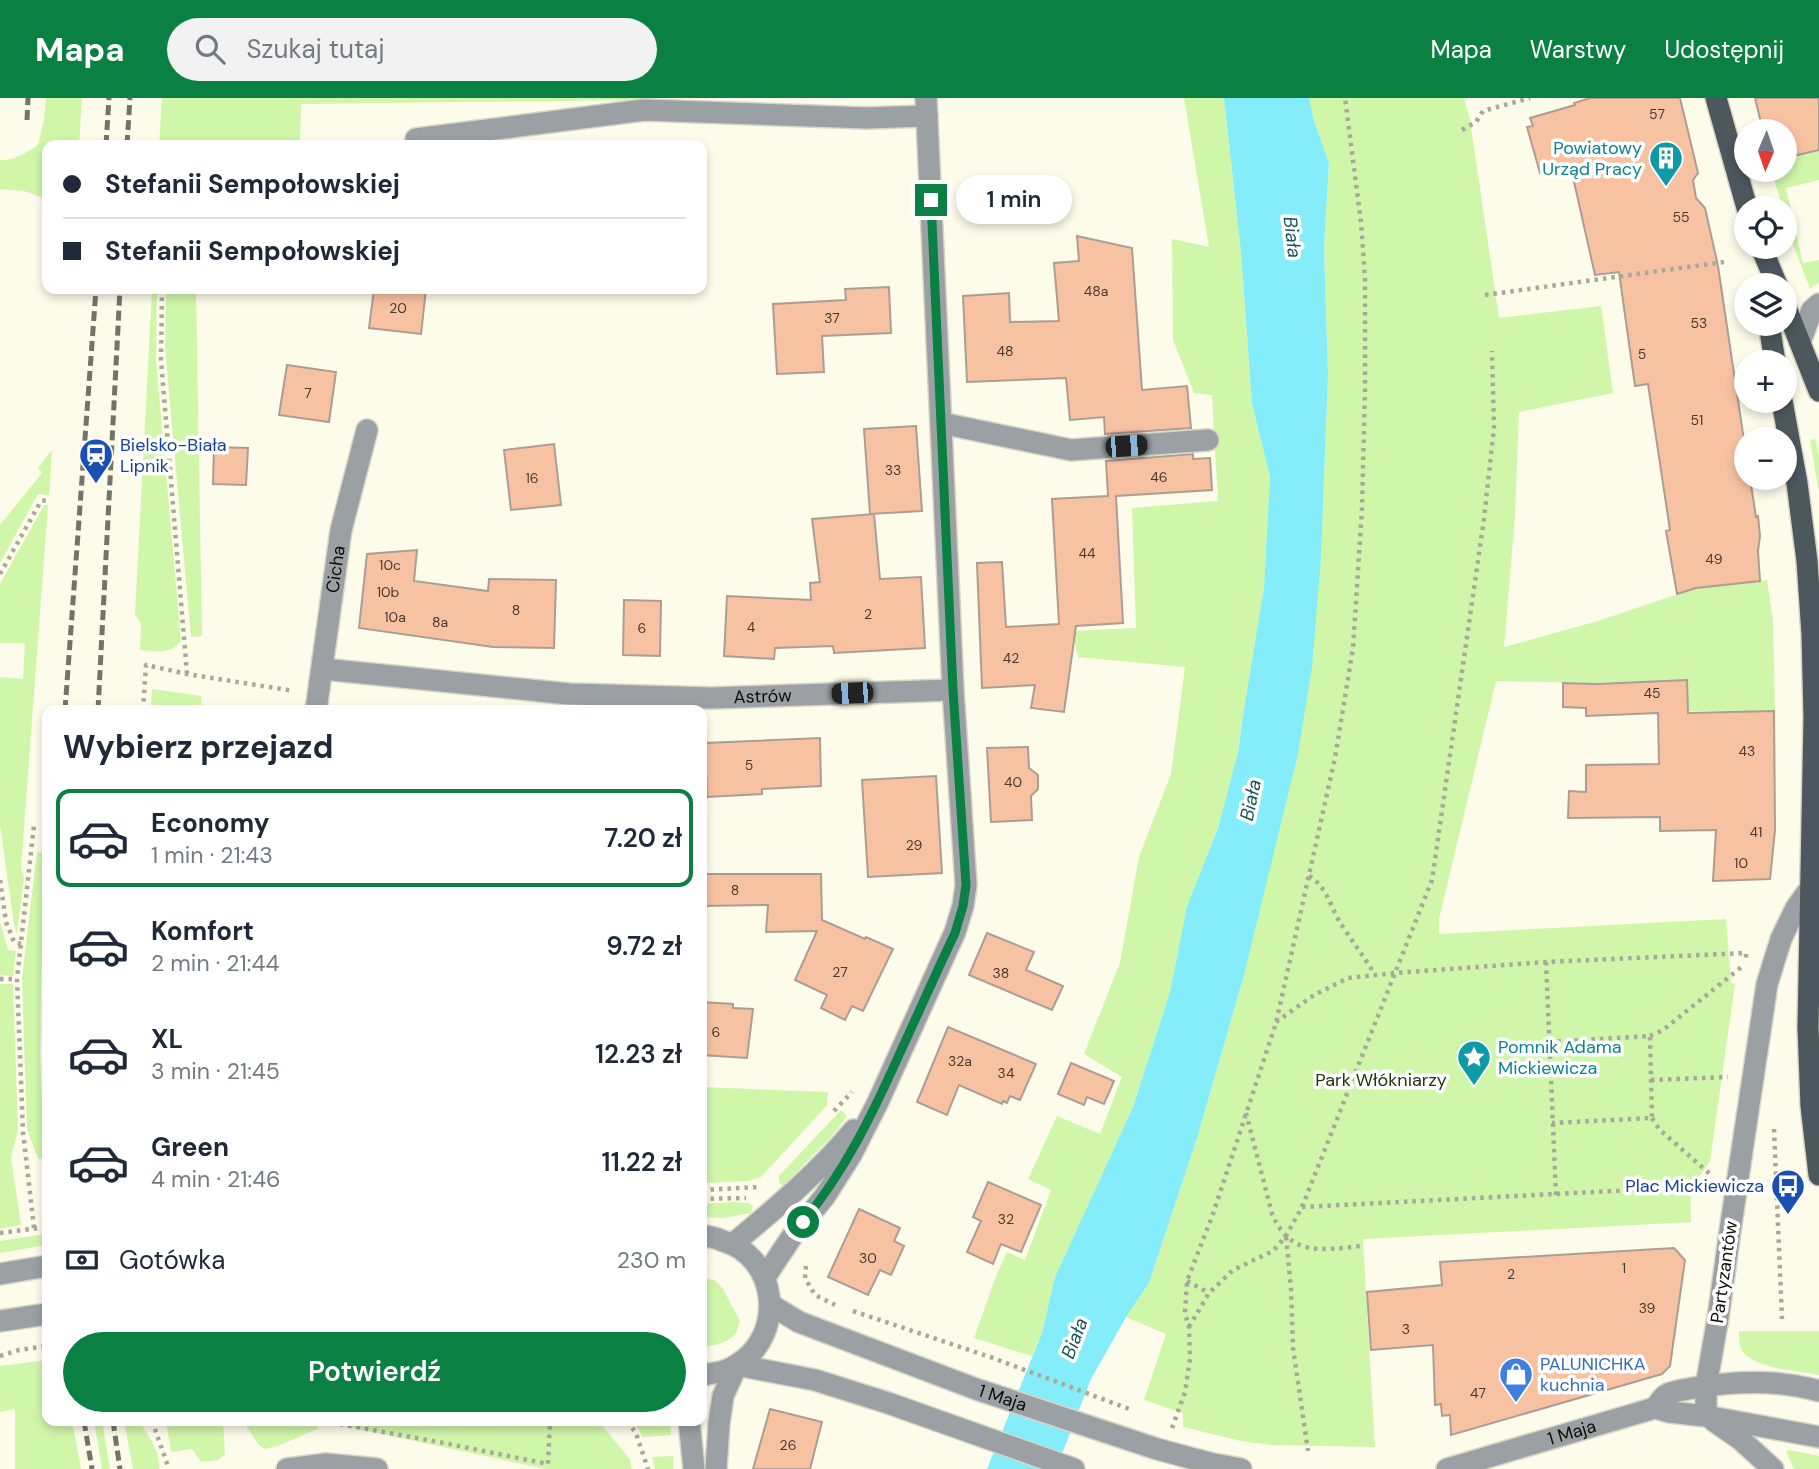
<!DOCTYPE html>
<html lang="pl">
<meta charset="utf-8">
<style>
:root{--surface:#fff;--page:#f2f2f3;--text:#1f2937;--muted:#747a83;--line:#e0e1e3;--accent:#0b8043}
body{margin:0;font-family:"DM Sans",sans-serif;background:var(--page);color:var(--text);height:100vh;display:flex;flex-direction:column;font-size:26px;white-space:nowrap}
*{box-sizing:border-box;margin:0}
p{font-size:23px;color:var(--muted)}
.icon{flex:none;width:38px;height:38px;fill:none;stroke:currentColor;stroke-width:2;stroke-linecap:round;stroke-linejoin:round}
.map{position:relative;flex:1;overflow:hidden}
.panel{position:absolute;left:42px;top:607px;width:665px;height:721px;display:flex;flex-direction:column;background:var(--surface);border-radius:14px;box-shadow:0 4px 10px #0003}
.panel>*{flex:none}
.guide{position:absolute;left:42px;top:42px;width:665px;height:154px;border-radius:14px;box-shadow:0 4px 10px #0003;display:grid;align-content:center;height:154px;padding:0 21px;background:var(--surface)}
.needle{width:46px;rotate:182deg}
.controls{position:absolute;left:1734px;top:21px;display:grid;gap:14px}
.controls a{display:grid;place-items:center;width:63px;height:63px;border-radius:50%;background:var(--surface);box-shadow:0 4px 10px #0003;font-size:35px}
.end{position:absolute;width:32px;height:32px;margin:-16px;border:9px solid #0b8043;background:#fff;box-shadow:0 0 0 4px #fff}
.from{border-radius:50%}
.bubble{position:absolute;height:49px;border-radius:24px;background:var(--surface);box-shadow:0 4px 10px #0003;font-size:23px;font-weight:600;line-height:49px;text-align:center}
.car{position:absolute;width:21px;height:42px;margin:-21px -10px;border-radius:9px;box-shadow:0 0 5px 2px #0007;background:linear-gradient(#222 24%,#8ab4d8 0 40%,#222 0 76%,#8ab4d8 0 86%,#222 0)}
.guide b{display:flex;align-items:center;gap:24px;height:66px;font-size:26px}
.guide b+b{border-top:2px solid var(--line)}
.guide i{width:18px;height:18px;background:var(--text)}
ul{padding:0;list-style:none}
li{display:flex;align-items:center;gap:21px;height:98px;margin:0 14px 10px;padding:0 7px;border:4px solid transparent;border-radius:14px}
li div{flex:1}
li b{display:block;font-size:26px}
li em{font-style:normal;font-weight:600}
li.on{border-color:var(--accent)}
li>.icon{width:63px;height:63px;stroke-width:1.5}
h2{padding:0 21px;font-size:32px;line-height:84px}
.pay{display:flex;align-items:center;gap:18px;height:77px;padding:0 21px;font-size:26px}
.pay p{margin-inline-start:auto}
.cta{display:flex;gap:14px;margin-top:auto;padding:14px 21px}
.cta a{flex:1;height:80px;border-radius:42px;background:var(--accent);color:#fff;font-size:28px;font-weight:600;line-height:80px;text-align:center}
header{display:flex;align-items:center;gap:42px;box-sizing:border-box;height:98px;padding:0 35px;background:var(--accent);color:#fff}
header strong{font-size:33px}
nav{display:flex;gap:38px;margin-inline-start:auto;font-size:24px}
.search{width:490px;height:63px;background:var(--page);display:flex;align-items:center;gap:18px;box-sizing:border-box;padding:0 24px;border-radius:38px;color:var(--muted);font-size:26px}
.map>svg:first-child{display:block}
</style>
<header>
<strong>Mapa</strong>
<div class="search"><svg class="icon" aria-label="search" viewBox="0 0 24 24"><circle cx="10" cy="10" r="6"/><path d="M15 15l6 6"/></svg>Szukaj tutaj</div>
<nav><a>Mapa</a><a>Warstwy</a><a>Udostępnij</a></nav>
</header>
<div class="map">
<svg width="1819" height="1371" viewBox="0 0 1819 1371">
<rect width="100%" height="100%" fill="#fdfbea"/>
<path fill="#d0f6aa" d="M46 0H82L79 47H47V101L24 93 0 91V62C14 63 26 55 38 47L44 22Z
M162 0H644V2L301 6 300 47H159Z
M1184 0H1224L1241 154 1252 306 1270 379 1264 489 1245 605 1238 654 1218 730 1187 808 1170 894 1133 1009 1055 1179 1042 1235 1032 1258 974 1240 995 1181 1007 1154 1025 1162 1051 1092 1028 1081 1057 1018 1100 1036 1122 979 1084 956 1120 865 1139 759 1171 676 1185 569 1078 559 1072 533 1136 530 1132 410 1218 403 1212 297 1194 295 1173 242 1172 141 1209 149Z
M1309 0H1464L1470 22 1499 220 1601 208 1613 295 1519 314 1515 418 1504 549 1598 523 1696 490 1760 483 1767 482 1773 523 1775 613H1688L1686 582 1587 585 1496 583 1439 821V836L1726 821 1731 885 1735 886 1710 1063 1697 1082 1690 1083 1691 1124 1363 1141 1375 1349 1272 1347 1241 1343 1183 1329V1315L1144 1302 1166 1236 1126 1219 1149 1185 1198 1037 1244 877 1321 460 1328 277 1324 149 1329 65 1314 23Z
M1819 52V82L1786 90 1803 165 1819 162V184L1810 191C1802 168 1785 133 1785 110H1783L1771 72H1785V60Z
M152 191H157L156 262 181 543C170 557 156 553 140 552L141 526 135 516Z
M166 191H196L202 538 191 539 165 250Z
M1815 341 1819 358V394L1810 342Z
M52 352 49 397 38 396 0 465V427L42 375 38 370Z
M44 407H48L21 770 24 779 17 836 14 826 0 727V579L23 581 25 545H0V486Z
M152 591 201 598 202 612H151Z
M37 754 45 755 41 887 40 956 44 1060 38 1061 27 1031 22 881Z
M0 824 8 852 16 853 13 878 0 877Z
M0 886H13L18 1032 11 1059 21 1127 0 1131Z
M702 989 828 994 827 1007 761 1079 747 1083 702 1085Z
M841 1012 847 1018 832 1038 783 1088 779 1084V1078Z
M734 1104 749 1105 753 1109 751 1115 723 1120 702 1119V1106Z
M45 1136 46 1147 0 1155V1143Z
M702 1179 716 1183 723 1191 740 1223C738 1227 738 1232 736 1235 730 1244 712 1249 702 1248Z
M1739 1233H1819V1277C1799 1273 1758 1271 1744 1255 1739 1249 1739 1241 1739 1233Z
M47 1262V1323H72L81 1371H15V1311L0 1314V1268Z
M94 1323H102L110 1371H102Z
M124 1323H139C148 1337 161 1354 159 1371H133Z
M166 1323H223L225 1356 218 1362 201 1364 192 1351 171 1354Z
M243 1323H295L319 1327 317 1331 278 1348 264 1351 258 1346Z
M320 1323H598L630 1361 632 1371H546Z
M632 1323H670L671 1337 642 1339 639 1332Z
M1789 1352 1819 1358V1371H1794L1786 1353Z
M673 1358V1371H655L652 1359Z"/>
<path fill="#84edf9" d="M1224 0H1309L1314 23 1329 65 1324 149 1328 277 1321 460 1312 569 1298 656 1244 877 1198 1037 1149 1185 1126 1219 1091 1281 1056 1371H987L1042 1235 1055 1179 1133 1009 1170 894 1187 808 1218 730 1238 654 1245 605 1264 489 1270 379 1252 306 1241 154Z"/>
<path fill="#f7c2a2" stroke="#ac9d95" stroke-width="2" d="M1590 0H1680L1698 75 1693 82 1696 100 1705 110 1718 168 1746 356V380H1750L1756 419 1758 418 1760 438 1758 453 1760 483 1696 490 1677 496 1666 433 1670 432 1648 286 1635 288 1619 174 1595 177 1570 66 1540 75 1527 29 1533 28 1530 20 1575 7 1574 5Z
M1755 0H1819V52L1785 60V33H1763Z
M1077 138 1132 150 1142 292 1187 288 1191 330 1105 336 1104 319 1070 322 1066 280 967 284 963 198 1009 195 1010 224 1059 223 1054 165 1079 163Z
M889 189 891 235 822 238 824 274 777 276 773 206 846 202 845 191Z
M374 191H426L421 236 369 230Z
M287 267 336 274 329 324 279 317Z
M916 328 922 413 870 416 864 331Z
M554 346 561 407 511 412 504 352Z
M214 349 248 350 246 387 213 386Z
M1193 356V361L1210 360 1212 392 1116 398 1123 525 1076 528 1064 614 1031 610 1035 587 982 590 977 465 1002 464 1006 529 1059 526 1052 401 1108 398 1106 363Z
M874 416 880 481 921 479 925 550 834 555 833 548 775 550 774 561 724 558 727 498 811 502 810 485 820 484 812 421Z
M417 452 414 483 488 493 489 481 556 482 554 550 493 549 359 530 367 456Z
M624 502 661 503 660 558 623 557Z
M1687 582 1688 615 1774 613 1775 732 1770 781 1713 783 1716 732 1660 733V719L1568 720 1569 693 1586 694V667L1659 666 1658 615 1586 618V610L1563 609V585L1596 586Z
M820 640 821 688 762 691V696L707 699 705 645Z
M1028 649 1029 670 1038 677V691L1031 698 1032 722 991 724 987 650Z
M936 678 942 775 868 779 862 682Z
M702 776H821L822 822 865 841 866 839 893 851 863 913 852 908 845 922 821 910 827 897 795 882 817 833 766 834 768 807 702 808Z
M987 835 1034 854 1026 872 1063 888 1052 912 969 877Z
M702 904 733 906V910L753 911 747 960 702 957Z
M948 929 1036 966 1020 1002 1010 998 1007 1005 1003 1003 1002 1006 959 987 947 1017 917 1004Z
M1071 965 1114 983 1104 1006 1087 999 1084 1007 1058 996Z
M988 1084 1041 1107 1021 1154 1001 1146 993 1166 967 1154 981 1123 973 1119Z
M859 1111 900 1130 894 1143 904 1148 891 1177 880 1172 868 1197 828 1179Z
M1674 1150 1685 1162 1670 1268 1662 1276 1451 1337 1450 1317 1442 1318 1441 1306 1435 1307 1433 1247 1371 1252 1367 1194 1442 1187 1440 1164Z
M770 1311 822 1324 810 1371H753Z"/>
<g fill="none" stroke-linecap="round" stroke-linejoin="round">
<g stroke="#d7d5c6" stroke-width="24">
<g id="minor">
<path d="M416 41 644 12 866 20 927 18"/>
<path d="M1800 244 1812 212 1819 206"/>
<path d="M941 325 1071 352 1208 342"/>
<path id="s1" d="M323 571 569 596 712 600 953 592"/>
<path id="s2" d="M316 612 341 432 367 332"/>
<path d="M702 1138C709 1138 716 1140 723 1143 778 1159 786 1236 738 1266 727 1274 715 1275 702 1277"/>
<path d="M733 1146C776 1110 818 1075 854 1032"/>
<path d="M0 1176 47 1168"/>
<path d="M765 1179 793 1137 825 1098 851 1057 878 1004 955 834 963 808 966 787 953 592 926 0"/>
<path id="s3" d="M771 1207 799 1224 976 1291 1157 1351 1209 1365 1241 1371"/>
<path d="M0 1223 47 1216"/>
<path d="M737 1267 815 1282 888 1305 1074 1371"/>
<path d="M1655 1310C1658 1306 1662 1300 1666 1297 1673 1293 1685 1292 1693 1290 1734 1283 1778 1281 1819 1293"/>
<path d="M1706 1318V1288L1718 1220 1730 1133 1767 886 1781 841 1796 810 1811 789"/>
<path d="M689 1323 694 1371"/>
<path d="M1714 1323 1740 1341 1773 1371"/>
<path d="M287 1371 326 1366 377 1371"/>
<path d="M716 1371 719 1326 723 1298 737 1267"/>
<path id="s4" d="M1447 1371 1655 1310 1669 1314 1706 1318 1819 1339"/>
</g>
</g>
<g stroke="#d7d5c6" stroke-width="24">
<path id="major" d="M1716 0 1747 110
M1761 149 1777 187
M1785 207 1819 293
M1769 226 1775 264
M1782 303 1797 385 1807 463 1812 536 1814 620 1808 929 1811 1008 1819 1077"/>
</g>
<path stroke="#a9a89b" stroke-width="4.5" stroke-dasharray="3.5 5" stroke-linecap="butt" d="M1462 32 1476 24 1483 13 1530 0
M162 191 161 262 187 576
M1485 197 1724 164
M0 476 41 403 48 402
M143 612 146 567 187 576 294 593
M1309 778C1328 789 1331 812 1343 829 1354 846 1365 860 1375 877
M0 782 6 824 14 844 21 846
M1546 864 1556 1097
M0 881H17
M1276 924 1314 897 1348 880 1395 875 1546 864 1746 855V860
M1650 938 1663 932 1744 867
M1549 944 1650 938 1652 1020 1552 1025
M1651 982 1728 979
M834 1013 852 994
M1246 1015 1272 1116C1291 1159 1321 1152 1361 1148
M1652 1020 1659 1031 1711 1077
M1774 1031 1782 1221
M702 1092 760 1089
M702 1101 746 1100
M1302 1109 1711 1088
M34 1130 23 1034 17 881 34 727
M0 1135 47 1129
M1286 1139 1291 1190 1293 1250 1308 1353
M806 1168 805 1180 815 1197 835 1207
M1187 1183 1209 1195
M853 1213 993 1260 1132 1312
M1189 1229 1209 1195 1233 1172 1273 1153 1286 1138 1302 1109 1432 782 1484 421 1494 330 1492 253
M0 1258 19 1252 47 1248
M152 1323 169 1371
M323 1323 444 1345 548 1366 550 1323
M627 1323 636 1335 648 1371
M1172 1330 1185 1294 1190 1261 1189 1230 1185 1215 1187 1183 1213 1116 1276 925 1335 660 1353 550 1362 410 1365 293V180L1361 124 1345 0"/>
<use href="#minor" stroke="#9aa0a4" stroke-width="21"/>
<use href="#major" stroke="#4c585e" stroke-width="21"/>
<path stroke="#747369" stroke-width="5" stroke-dasharray="10 5" stroke-linecap="butt" d="M27 22 28 0
M106 47 109 0
M127 47 130 0
M65 612 96 191
M98 612 120 191
M84 1323 92 1371
M113 1323 120 1371"/>
</g>
<g fill="none" stroke-linecap="round" stroke-linejoin="round">
<path stroke="#0b8043" stroke-width="9" d="M803 1124C845 1073 872 1017 899 957 918 916 936 875 955 835L963 808 966 787 953 592 931 102"/>
</g>
<defs>
<g id="building-pin" transform="scale(1.75)"><path d="M0 17L-7.5 6A9.5 9.5 0 1 1 7.5 6Z" fill="#0f9aa8" stroke="#fff"/><path d="M-4-6H4V6H1V3H-1V6H-4ZM-2.5-4.3h1.7v1.8h-1.7ZM.8-4.3h1.7v1.8H.8ZM-2.5-1h1.7V.8h-1.7ZM.8-1h1.7V.8H.8Z" fill="#fff"/></g>
<g id="station-pin" transform="scale(1.75)"><path d="M0 17L-7.5 6A9.5 9.5 0 1 1 7.5 6Z" fill="#1a4fb4" stroke="#fff"/><path d="M-3-6H3Q5-6 5-4V2Q5 4 3 4L4.5 6H3L1.5 4h-3L-3 6H-4.5L-3 4Q-5 4-5 2V-4Q-5-6-3-6ZM-3.5-4v3h7v-3ZM-3.5 1v1.5H-2V1ZM2 1v1.5H3.5V1Z" fill="#fff"/></g>
<g id="sight-pin" transform="scale(1.75)"><path d="M0 17L-7.5 6A9.5 9.5 0 1 1 7.5 6Z" fill="#0f9aa8" stroke="#fff"/><path d="M0-6L1.8-2.2L6-1.7L2.9 1.2L3.7 5.4L0 3.3L-3.7 5.4L-2.9 1.2L-6-1.7L-1.8-2.2Z" fill="#fff"/></g>
<g id="bus-pin" transform="scale(1.75)"><path d="M0 17L-7.5 6A9.5 9.5 0 1 1 7.5 6Z" fill="#1a4fb4" stroke="#fff"/><path d="M-5-6H5V4H4V6H2V4H-2V6H-4V4H-5ZM-3.5-4V0h7V-4ZM-3.5 1.2v1.5H-2V1.2ZM2 1.2v1.5H3.5V1.2Z" fill="#fff"/></g>
<g id="shop-pin" transform="scale(1.75)"><path d="M0 17L-7.5 6A9.5 9.5 0 1 1 7.5 6Z" fill="#3f7fe0" stroke="#fff"/><path d="M-5-2.5h2.3a2.7 3.5 0 0 1 5.4 0H5L5.5 6h-11ZM-1.5-2.5h3a1.5 2.3 0 0 0-3 0Z" fill="#fff"/></g>
</defs>
<g fill-rule="evenodd">
<use href="#building-pin" x="1666" y="60"/>
<use href="#station-pin" x="96" y="357"/>
<use href="#sight-pin" x="1474" y="959"/>
<use href="#bus-pin" x="1788" y="1088"/>
<use href="#shop-pin" x="1516" y="1276"/>
</g>
<g text-anchor="middle" stroke-width="7" stroke-linejoin="round" paint-order="stroke">
<g font-size="14" fill="#483a2e">
<text x="1657" y="21">57</text>
<text x="1681" y="124">55</text>
<text x="1096" y="198">48a</text>
<text x="398" y="215">20</text>
<text x="832" y="225">37</text>
<text x="1699" y="230">53</text>
<text x="1005" y="258">48</text>
<text x="1642" y="261">5</text>
<text x="308" y="300">7</text>
<text x="1697" y="327">51</text>
<text x="893" y="377">33</text>
<text x="1159" y="384">46</text>
<text x="532" y="385">16</text>
<text x="1087" y="460">44</text>
<text x="1714" y="466">49</text>
<text x="390" y="472">10c</text>
<text x="388" y="499">10b</text>
<text x="516" y="517">8</text>
<text x="868" y="521">2</text>
<text x="395" y="524">10a</text>
<text x="440" y="529">8a</text>
<text x="751" y="534">4</text>
<text x="642" y="535">6</text>
<text x="1011" y="565">42</text>
<text x="1652" y="600">45</text>
<text x="1747" y="658">43</text>
<text x="749" y="672">5</text>
<text x="1013" y="689">40</text>
<text x="1756" y="739">41</text>
<text x="914" y="752">29</text>
<text x="1741" y="770">10</text>
<text x="735" y="797">8</text>
<text x="840" y="879">27</text>
<text x="1001" y="880">38</text>
<text x="716" y="939">6</text>
<text x="960" y="968">32a</text>
<text x="1006" y="980">34</text>
<text x="1006" y="1126">32</text>
<text x="868" y="1165">30</text>
<text x="1624" y="1175">1</text>
<text x="1511" y="1181">2</text>
<text x="1647" y="1215">39</text>
<text x="1406" y="1236">3</text>
<text x="1478" y="1300">47</text>
<text x="788" y="1352">26</text>
</g>
<g font-size="18" fill="#0d838f" stroke="#fff" text-anchor="end">
<text x="1642" y="56">Powiatowy<tspan x="1642" dy="21">Urząd Pracy</tspan></text>
<text x="1498" y="955" text-anchor="start">Pomnik Adama<tspan x="1498" dy="21">Mickiewicza</tspan></text>
</g>
<g font-size="18" fill="#164399" stroke="#fff" text-anchor="start">
<text x="120" y="353">Bielsko-Biała<tspan x="120" dy="21">Lipnik</tspan></text>
<text x="1764" y="1094" text-anchor="end">Plac Mickiewicza</text>
</g>
<g font-size="18" fill="#0d0c07" stroke="#fff">
<text dy="6" stroke="none"><textPath href="#s2" startOffset="142">Cicha</textPath></text>
<text dy="6" stroke="none"><textPath href="#s1" startOffset="441">Astrów</textPath></text>
<text transform="translate(1724 1174) rotate(-82)" y="6">Partyzantów</text>
<text dy="6" stroke="none"><textPath href="#s3" startOffset="250">1 Maja</textPath></text>
<text dy="6" stroke="none"><textPath href="#s4" startOffset="130">1 Maja</textPath></text>
</g>
<g font-size="18" fill="#243511" stroke="#fff">
<text x="1381" y="988">Park Włókniarzy</text>
</g>
<g font-size="18" fill="#366cbe" stroke="#fff" text-anchor="start">
<text x="1540" y="1272">PALUNICHKA<tspan x="1540" dy="21">kuchnia</tspan></text>
</g>
<g font-size="19" font-style="italic" fill="#16545b" stroke="#fff">
<text transform="translate(1293 139) rotate(83)" y="7">Biała</text>
<text transform="translate(1250 702) rotate(-78)" y="7">Biała</text>
<text transform="translate(1074 1240) rotate(-69)" y="7">Biała</text>
</g>
</g>
</svg>
<div class="controls">
<a><svg class="needle" viewBox="-14 -14 28 28"><path d="M0-13l5 13h-10z" fill="#e53935"/><path d="M0 13l5-13h-10z" fill="#747a83"/></svg></a>
<a><svg class="icon" aria-label="locate" viewBox="0 0 24 24"><circle cx="12" cy="12" r="6"/><path d="M12 2v4M12 18v4M2 12h4M18 12h4"/></svg></a>
<a><svg class="icon" aria-label="layers" viewBox="0 0 24 24"><path d="M12 4l9 5-9 5-9-5zM3 14l9 5 9-5"/></svg></a>
<a>+</a>
<a>−</a>
</div>
<i class="end from" style="left:803px;top:1124px"></i>
<i class="end" style="left:931px;top:102px"></i>
<div class="bubble" style="left:956px;top:77px;width:116px">1 min</div>
<i class="car" style="left:1126px;top:348px;rotate:86deg"></i>
<i class="car" style="left:852px;top:595px;rotate:268deg"></i>
<div class="guide">
<b><i class="from"></i>Stefanii Sempołowskiej</b>
<b><i></i>Stefanii Sempołowskiej</b>
</div>
<section class="panel">
<h2>Wybierz przejazd</h2>
<ul>
<li class="on"><svg class="icon" aria-label="car" viewBox="0 0 24 24"><path d="M5 17H2v-5l4-1 3-4h7l3 4 3 1v5h-3M9 17h6M6 11h13"/><circle cx="7" cy="17" r="2"/><circle cx="17" cy="17" r="2"/></svg><div><b>Economy</b><p>1 min · 21:43</p></div><em>7.20 zł</em></li>
<li><svg class="icon" aria-label="car" viewBox="0 0 24 24"><path d="M5 17H2v-5l4-1 3-4h7l3 4 3 1v5h-3M9 17h6M6 11h13"/><circle cx="7" cy="17" r="2"/><circle cx="17" cy="17" r="2"/></svg><div><b>Komfort</b><p>2 min · 21:44</p></div><em>9.72 zł</em></li>
<li><svg class="icon" aria-label="car" viewBox="0 0 24 24"><path d="M5 17H2v-5l4-1 3-4h7l3 4 3 1v5h-3M9 17h6M6 11h13"/><circle cx="7" cy="17" r="2"/><circle cx="17" cy="17" r="2"/></svg><div><b>XL</b><p>3 min · 21:45</p></div><em>12.23 zł</em></li>
<li><svg class="icon" aria-label="car" viewBox="0 0 24 24"><path d="M5 17H2v-5l4-1 3-4h7l3 4 3 1v5h-3M9 17h6M6 11h13"/><circle cx="7" cy="17" r="2"/><circle cx="17" cy="17" r="2"/></svg><div><b>Green</b><p>4 min · 21:46</p></div><em>11.22 zł</em></li>
</ul>
<div class="pay"><svg class="icon" aria-label="cash" viewBox="0 0 24 24"><path d="M3 7h18v10H3z"/><circle cx="12" cy="12" r="2"/></svg>Gotówka<p>230 m</p></div>
<div class="cta"><a>Potwierdź</a></div>
</section>
</div>
